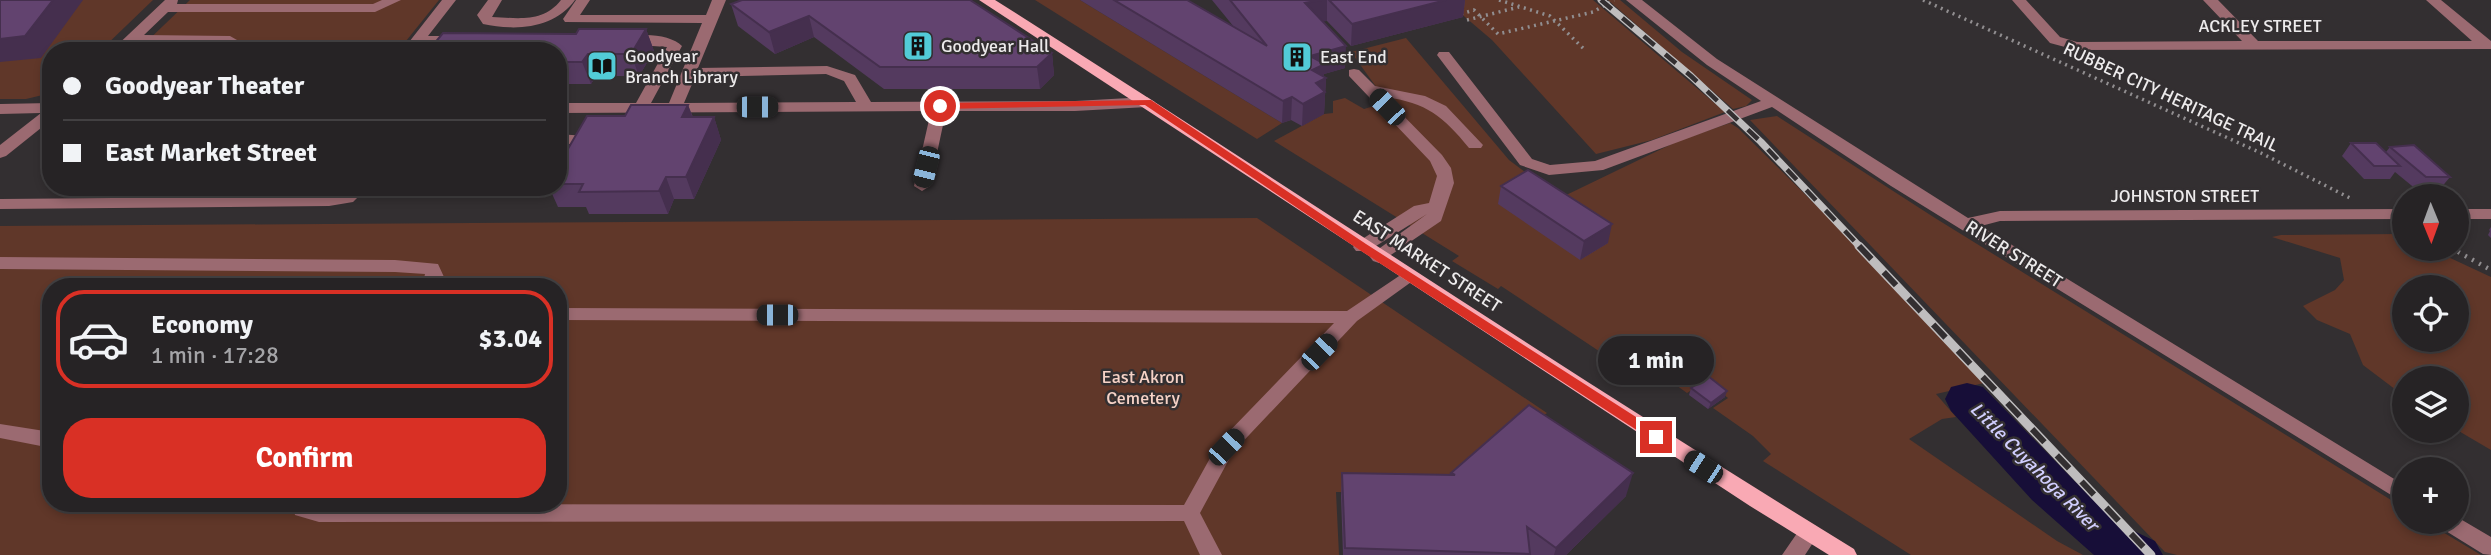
<!DOCTYPE html>
<meta charset="utf-8">
<style>
:root{--surface:#262325;--page:#322f32;--text:#f1f3f6;--muted:#a4a4a7;--line:#424042;--accent:#d93025}
body{margin:0;font-family:Signika,sans-serif;background:var(--page);color:var(--text);height:100vh;display:flex;flex-direction:column;font-size:26px;white-space:nowrap}
*{box-sizing:border-box;margin:0}
p{font-size:23px;color:var(--muted)}
.icon{flex:none;width:38px;height:38px;fill:none;stroke:currentColor;stroke-width:2;stroke-linecap:round;stroke-linejoin:round}
.map{position:relative;flex:1;overflow:hidden}
.panel{position:absolute;left:42px;top:278px;width:525px;height:234px;display:flex;flex-direction:column;background:var(--surface);border-radius:28px;box-shadow:0 4px 10px #0003,0 0 0 2px var(--line)}
.panel>*{flex:none}
.top-card{position:absolute;left:42px;top:42px;width:525px;height:154px;border-radius:28px;box-shadow:0 4px 10px #0003,0 0 0 2px var(--line);display:grid;align-content:center;height:154px;padding:0 21px;background:var(--surface)}
.needle{width:46px;rotate:179deg}
.buttons{position:absolute;left:2392px;top:184px;display:grid;gap:14px}
.buttons a{display:grid;place-items:center;width:77px;height:77px;border-radius:50%;background:var(--surface);box-shadow:0 4px 10px #0003,0 0 0 2px var(--line);font-size:35px}
.end{position:absolute;width:32px;height:32px;margin:-16px;border:9px solid #d93025;background:#fff;box-shadow:0 0 0 4px #fff}
.from{border-radius:50%}
.bubble{position:absolute;height:49px;border-radius:24px;background:var(--surface);box-shadow:0 4px 10px #0003,0 0 0 2px var(--line);font-size:23px;font-weight:700;line-height:49px;text-align:center}
.car{position:absolute;width:21px;height:42px;margin:-21px -10px;border-radius:9px;box-shadow:0 0 5px 2px #0007;background:linear-gradient(#222 24%,#8ab4d8 0 40%,#222 0 76%,#8ab4d8 0 86%,#222 0)}
.top-card b{display:flex;align-items:center;gap:24px;height:66px;font-size:26px}
.top-card b+b{border-top:2px solid var(--line)}
.top-card i{width:18px;height:18px;background:var(--text)}
ul{padding:12px 0 0;list-style:none}
li{display:flex;align-items:center;gap:21px;height:98px;margin:0 14px 10px;padding:0 7px;border:4px solid transparent;border-radius:28px}
li div{flex:1}
li b{display:block;font-size:26px}
li em{font-style:normal;font-weight:700}
li.current{border-color:var(--accent)}
li>.icon{width:63px;height:63px;stroke-width:1.5}
.cta{display:flex;gap:14px;margin-top:auto;padding:14px 21px}
.cta a{flex:1;height:80px;border-radius:28px;background:var(--accent);color:#fff;font-size:28px;font-weight:700;line-height:80px;text-align:center}
.map>svg:first-child{display:block}
</style>
<div class="map">
<svg width="2491" height="555" viewBox="0 0 2491 555">
<rect width="100%" height="100%" fill="#332f31"/>
<path fill="#603729" fill-rule="evenodd" d="M0 0H153L100 51H51V93L26 99H0Z
M190 0H439L398 51H137Z
M1035 0H1080L1282 123 1257 139Z
M1445 0H1593L1725 112 1652 140 1596 154 1492 40Z
M1608 0H1620L1682 52 1752 100 1746 106 1733 109Z
M1406 38 1509 160 1560 198 1678 141 1730 123 1738 128 1824 213 1984 383 1936 394 1956 417 1942 419 1909 439 2057 541 2083 555H1911L1763 461 1771 454 1753 436 1713 408 1728 398 1706 381 1687 393 1651 367 1638 377 1501 286 1498 289 1452 261 1459 256 1274 141 1324 114 1333 113V101L1345 98 1364 109 1387 102 1351 52Z
M1777 116 1935 218 2404 508V522H2426L2481 555H2177L2165 552 1750 120Z
M1257 218 1547 413 1440 494 1336 492 1339 555H0V226ZM51 287H558V504H51Z
M2401 234 2404 236V248L2431 249 2491 277V450L2457 430V378H2404V396L2363 365 2350 334 2317 320 2303 306 2335 290 2344 280 2340 258 2272 237 2281 235ZM2404 287H2457V340H2404Z"/>
<g fill="none" stroke-linecap="round" stroke-linejoin="round">
<path fill="#170e38" fill-rule="evenodd" d="M1967 383 1983 387 2090 497 2136 532 2155 541 2163 555H2094L2032 500 1951 411 1945 399 1951 387Z"/>
<path stroke="#918e90" stroke-width="3.5" stroke-dasharray="2 4.5" stroke-linecap="butt" d="M1499 0 1550 16 1586 51
M1923 0 2261 153 2350 198
M1461 14 1474 10 1498 34 1593 12 1614 0
M1467 20 1519 7"/>
<path stroke="#918e90" stroke-width="4.5" stroke-dasharray="2 6" stroke-linecap="butt" d="M2451 248 2491 270"/>
<path fill="#9b6a71" fill-rule="evenodd" d="M165 0H178L177 4H373L382 0H401L375 12H168L144 35 230 36 237 40 230 44 135 43 127 51H111Z
M442 0H456L428 36H460L465 37V43L422 44 417 51H402Z
M488 0H502L492 17C518 18 543 23 561 0H575C554 29 516 31 483 24L477 15Z
M576 0H590L580 15H706L712 0H726L698 68 827 66 855 75 871 102 1075 101 1147 97 1155 102 1147 107 1075 111H946L930 186 922 191 914 186 931 111 558 113V103H636L667 47 623 44 621 41C634 31 671 34 682 46L651 103H669L702 23 565 22 563 19ZM826 74 844 81 856 102 684 103 695 77Z
M1626 0H1642L1717 59 1968 218 2000 211 2404 209V219L2000 221 1981 226 2404 485V503L1891 186 1772 107 1603 170 1549 175 1520 165 1437 55 1439 52H1449L1532 159 1550 165 1595 161 1761 101 1707 65Z
M2012 0H2026L2060 37 2077 42 2242 41 2203 0H2218L2258 41H2472L2426 0H2441L2491 41V49L2076 50 2050 43Z
M1354 69 1359 70 1375 86 1425 96 1446 106 1483 145 1481 148H1469C1443 116 1427 103 1385 97L1442 155 1451 168 1454 183 1441 221 1379 263 1373 261 1370 257 1373 253 1427 214 1368 251H1356L1353 247 1356 243 1414 206 1429 203 1437 176 1430 161 1349 76V70Z
M51 103V120L6 156 0 158V145L41 113 0 114V104Z
M558 134 586 136 595 147 586 161 558 173V162L574 155 579 147 576 144H558Z
M350 187H368L353 202 329 206 0 209V199L329 196 342 194Z
M2457 209H2491V219H2457Z
M0 257 395 260 438 264 444 277 440 287H422L425 274 395 272 0 269Z
M1408 270 1417 276 1414 280 1357 321 1233 452 1200 513 1222 555H1200L1184 521 319 522 295 515 292 504 1184 505 1219 442 1334 323 558 320V308L1347 311Z
M0 424 51 432V448L0 438Z
M2457 517 2491 537V555L2483 554 2441 528 2438 522H2457Z
M1809 523 1816 526 1820 532 1805 555H1782L1802 526Z"/>
<path fill="#f9a9b4" fill-rule="evenodd" d="M979 0H995C1282 182 1564 371 1854 549L1857 555H1829L1750 506Z"/>
<g stroke="#bfbdbe" stroke-width="7">
<path id="rail-far1" d="M1601 0 1691 76 1761 142 1861 248"/>
</g>
<g stroke="#bfbdbe" stroke-width="9">
<path id="rail" d="M1859 246 2151 555"/>
</g>
<use href="#rail-far1" stroke="#332f31" stroke-width="4.5" stroke-dasharray="14" stroke-linecap="butt"/>
<use href="#rail" stroke="#332f31" stroke-width="6" stroke-dasharray="18" stroke-linecap="butt"/>
</g>
<path fill="#543a5f" d="M1080 0H1187L1234 27 1212 0H1465L1463 17 1351 46 1327 21H1322L1345 68 1324 74V77L1326 78 1324 114 1302 126 1291 120 1282 123Z
M731 4 1052 53 1054 75 1040 89H884L814 37 775 54 738 26Z
M646 29 654 51 639 76H596L591 84H558V51Z
M688 105 693 117H714L721 140 694 199H674L668 214H589L586 207H558L549 187H558V166L625 116Z
M2351 143 2386 152 2390 147 2450 177 2440 189 2417 190 2395 172 2390 179H2364L2342 156Z
M1501 186 1608 243 1580 260 1498 204Z
M2491 227V238L2488 235 2490 231 2489 230Z
M1691 388 1725 397 1708 409 1689 395Z
M1342 473 1451 475V473L1626 496 1566 555H1343L1341 496Z"/>
<path fill="#452f4e" d="M53 0H83L41 58 0 62V39Z
M1322 0H1327V21L1304 25 1305 3Z
M1446 0H1465L1463 17 1351 46 1352 24Z
M809 16 814 37 775 54 769 32Z
M646 29 654 51 639 76 631 54Z
M1346 46 1345 68 1324 74V79L1326 78 1324 114 1302 126 1303 104 1310 56Z
M1052 53 1054 75 1040 89 1037 67Z
M588 54 596 76 591 84 582 62Z
M1292 97 1291 120 1282 123 1283 101Z
M688 105 696 127 682 117Z
M714 117 721 140 694 199 686 177Z
M666 177 674 199 668 214 659 191Z
M1612 224 1608 243 1580 260 1584 241Z
M1727 391 1725 397 1708 409 1711 403Z
M1633 473 1626 496 1566 555H1554L1556 548Z"/>
<path fill="#62436f" stroke="#452f4e" stroke-width="2" d="M0 0H53L25 36 0 39Z
M742 0H970L1052 53 1037 67H880L809 16 769 32 731 4Z
M1114 0H1187L1267 46 1230 0H1322L1305 3 1346 46 1310 56 1325 64 1312 70 1326 78 1316 83 1325 92 1303 104 1292 97 1283 101Z
M1329 0H1446L1352 24Z
M579 29H646L631 54H588L582 62H558V51H428L443 33 576 34Z
M631 105H688L682 117H714L686 177H666L659 191 579 192 583 184H558V166L587 116H625Z
M2351 143H2376L2400 166H2374Z
M2414 145 2450 177H2426L2390 147Z
M1528 170 1612 224 1584 241 1501 186Z
M1708 376 1727 391 1711 403 1691 388Z
M1529 405 1633 473 1556 548 1527 527 1530 554 1345 548 1342 473 1455 475 1451 473Z"/>
<path fill="#d93025" d="M1151 100 1366 244 1661 433V440H1652L1358 249 1145 105 940 109 935 106 940 103Z"/>
<defs>
<g id="building-square" transform="scale(1.575)"><rect x="-9" y="-9" width="18" height="18" rx="4" fill="#52cbd7" stroke="#332f31"/><path d="M-4-6H4V6H1V3H-1V6H-4ZM-2.5-4.3h1.7v1.8h-1.7ZM.8-4.3h1.7v1.8H.8ZM-2.5-1h1.7V.8h-1.7ZM.8-1h1.7V.8H.8Z" fill="#111"/></g>
<g id="library-square" transform="scale(1.575)"><rect x="-9" y="-9" width="18" height="18" rx="4" fill="#52cbd7" stroke="#332f31"/><path d="M-6-4Q-3-5.5-.7-3.5V5Q-3 3-6 4ZM6-4Q3-5.5 .7-3.5V5Q3 3 6 4Z" fill="#111"/></g>
</defs>
<g fill-rule="evenodd">
<use href="#building-square" x="918" y="46"/>
<use href="#building-square" x="1297" y="57"/>
<use href="#library-square" x="602" y="66"/>
</g>
<g text-anchor="middle" stroke-width="5" stroke-linejoin="round" paint-order="stroke">
<g font-size="18" fill="#edebec" stroke="#332f31">
<text x="2260" y="32">ACKLEY STREET</text>
<text transform="translate(2171 97) rotate(25)" y="6">RUBBER CITY HERITAGE TRAIL</text>
<text x="2185" y="202">JOHNSTON STREET</text>
<text transform="translate(2014 254) rotate(32)" y="6">RIVER STREET</text>
<text transform="translate(1427 261) rotate(33)" y="6">EAST MARKET STREET</text>
</g>
<g font-size="18" fill="#edebec" stroke="#332f31" text-anchor="start">
<text x="941" y="52">Goodyear Hall</text>
<text x="625" y="62">Goodyear<tspan x="625" dy="21">Branch Library</tspan></text>
<text x="1320" y="63">East End</text>
</g>
<g font-size="18" fill="#f6d2c6" stroke="#332f31">
<text x="1143" y="383">East Akron<tspan x="1143" dy="21">Cemetery</tspan></text>
</g>
<g font-size="19" font-style="italic" fill="#d1cefe" stroke="#332f31">
<text transform="translate(2035 466) rotate(45)" y="7">Little Cuyahoga River</text>
</g>
</g>
</svg>
<div class="buttons">
<a><svg class="needle" viewBox="-14 -14 28 28"><path d="M0-13l5 13h-10z" fill="#e53935"/><path d="M0 13l5-13h-10z" fill="#a4a4a7"/></svg></a>
<a><svg class="icon" aria-label="locate" viewBox="0 0 24 24"><circle cx="12" cy="12" r="6"/><path d="M12 2v4M12 18v4M2 12h4M18 12h4"/></svg></a>
<a><svg class="icon" aria-label="layers" viewBox="0 0 24 24"><path d="M12 4l9 5-9 5-9-5zM3 14l9 5 9-5"/></svg></a>
<a>+</a>
</div>
<i class="end from" style="left:940px;top:106px"></i>
<i class="end" style="left:1656px;top:437px"></i>
<div class="bubble" style="left:1598px;top:336px;width:116px">1 min</div>
<i class="car" style="left:757px;top:107px;rotate:90deg"></i>
<i class="car" style="left:1387px;top:107px;rotate:316deg"></i>
<i class="car" style="left:926px;top:167px;rotate:194deg"></i>
<i class="car" style="left:777px;top:315px;rotate:270deg"></i>
<i class="car" style="left:1319px;top:352px;rotate:44deg"></i>
<i class="car" style="left:1226px;top:447px;rotate:44deg"></i>
<i class="car" style="left:1703px;top:467px;rotate:303deg"></i>
<div class="top-card">
<b><i class="from"></i>Goodyear Theater</b>
<b><i></i>East Market Street</b>
</div>
<section class="panel">
<ul>
<li class="current"><svg class="icon" aria-label="car" viewBox="0 0 24 24"><path d="M5 17H2v-5l4-1 3-4h7l3 4 3 1v5h-3M9 17h6M6 11h13"/><circle cx="7" cy="17" r="2"/><circle cx="17" cy="17" r="2"/></svg><div><b>Economy</b><p>1 min · 17:28</p></div><em>$3.04</em></li>
</ul>
<div class="cta"><a>Confirm</a></div>
</section>
</div>
